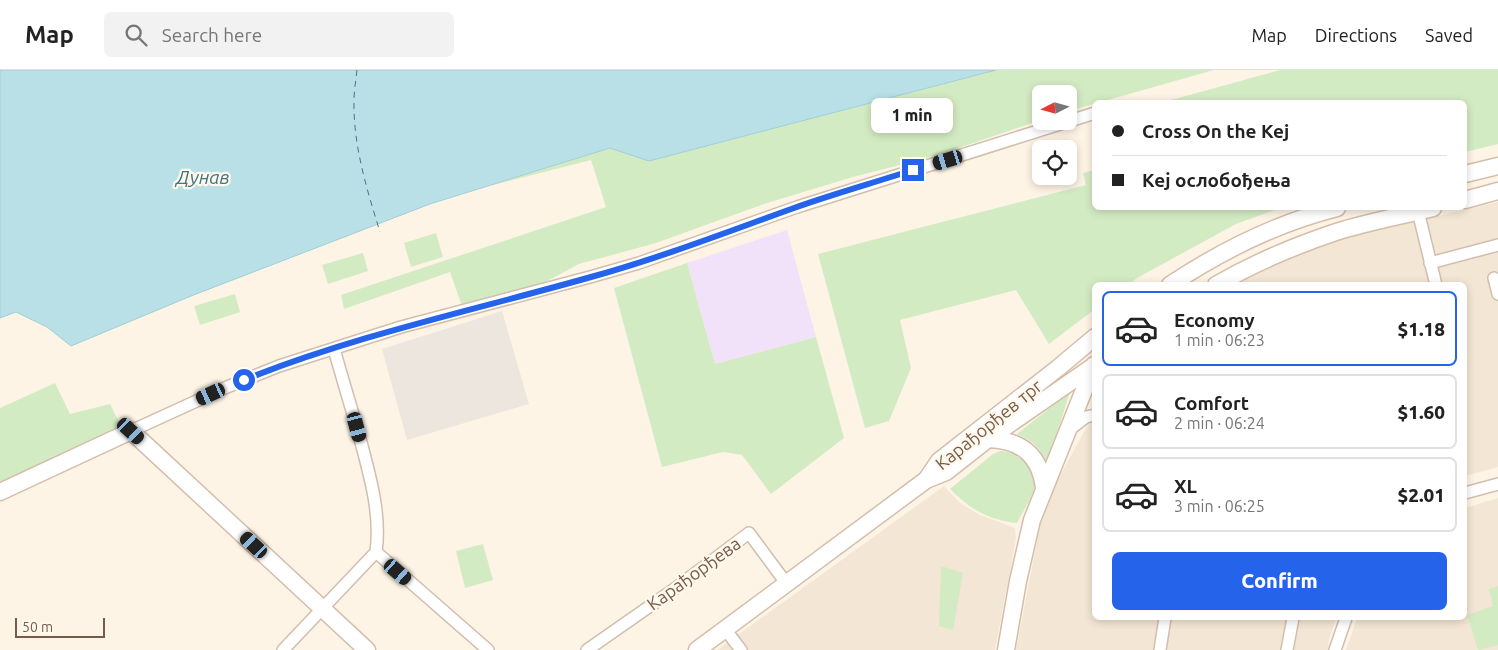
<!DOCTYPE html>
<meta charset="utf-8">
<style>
:root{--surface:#fff;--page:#f2f2f2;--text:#222;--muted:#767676;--line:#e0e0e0;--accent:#2563eb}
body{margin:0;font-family:Ubuntu,sans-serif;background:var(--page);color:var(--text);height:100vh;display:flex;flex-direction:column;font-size:19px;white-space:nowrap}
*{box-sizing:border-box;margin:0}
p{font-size:16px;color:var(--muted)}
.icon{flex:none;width:28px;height:28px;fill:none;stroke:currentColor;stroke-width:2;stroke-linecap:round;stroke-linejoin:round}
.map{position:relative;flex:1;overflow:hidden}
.drawer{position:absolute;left:1092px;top:212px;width:375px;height:338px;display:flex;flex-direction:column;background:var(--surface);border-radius:8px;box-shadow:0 2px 8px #0003}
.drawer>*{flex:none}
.guide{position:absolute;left:1092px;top:30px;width:375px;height:110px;border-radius:8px;box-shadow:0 2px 8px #0003;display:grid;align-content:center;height:110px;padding:0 20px;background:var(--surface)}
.needle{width:32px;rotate:264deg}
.tools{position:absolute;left:1032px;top:15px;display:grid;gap:10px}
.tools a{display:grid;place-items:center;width:45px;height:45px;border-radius:8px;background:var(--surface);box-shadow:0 2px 8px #0003;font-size:25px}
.scale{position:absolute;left:15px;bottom:12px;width:90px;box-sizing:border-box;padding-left:5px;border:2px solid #765a4a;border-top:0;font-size:14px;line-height:18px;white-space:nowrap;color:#765a4a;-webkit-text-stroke:4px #fff8ec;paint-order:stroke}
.end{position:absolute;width:22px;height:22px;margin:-11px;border:6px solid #2563eb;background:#fff;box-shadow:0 0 0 2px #fff}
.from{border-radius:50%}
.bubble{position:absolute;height:35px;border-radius:8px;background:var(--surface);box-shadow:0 2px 8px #0003;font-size:16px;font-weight:800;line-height:35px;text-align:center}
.car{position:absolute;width:15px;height:30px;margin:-15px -8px;border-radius:6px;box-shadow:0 0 4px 1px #0007;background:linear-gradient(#222 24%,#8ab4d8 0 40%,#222 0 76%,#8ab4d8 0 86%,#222 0)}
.guide b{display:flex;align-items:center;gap:18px;height:48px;font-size:19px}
.guide b+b{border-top:1px solid var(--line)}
.guide i{width:12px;height:12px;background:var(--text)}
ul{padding:9px 0 0;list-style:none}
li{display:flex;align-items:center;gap:15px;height:75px;margin:0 10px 8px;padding:0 10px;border:2px solid var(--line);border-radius:8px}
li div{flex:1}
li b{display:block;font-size:19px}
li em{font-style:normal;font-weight:800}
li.current{border-color:var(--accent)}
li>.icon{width:45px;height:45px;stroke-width:1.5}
.cta{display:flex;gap:10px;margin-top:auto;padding:10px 20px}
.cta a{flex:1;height:58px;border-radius:8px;background:var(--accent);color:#fff;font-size:20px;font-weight:800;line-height:58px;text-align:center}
header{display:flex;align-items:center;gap:30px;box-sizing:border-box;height:70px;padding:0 25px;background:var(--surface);border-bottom:1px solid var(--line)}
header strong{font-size:24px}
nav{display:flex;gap:28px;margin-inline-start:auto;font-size:18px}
.search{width:350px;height:45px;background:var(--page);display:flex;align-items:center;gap:12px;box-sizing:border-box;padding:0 18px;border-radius:8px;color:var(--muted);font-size:19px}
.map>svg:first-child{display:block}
</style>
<header>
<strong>Map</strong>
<div class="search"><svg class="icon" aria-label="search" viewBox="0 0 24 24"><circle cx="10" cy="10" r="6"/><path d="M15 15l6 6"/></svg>Search here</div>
<nav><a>Map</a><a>Directions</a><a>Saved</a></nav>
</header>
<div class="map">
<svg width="1498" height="580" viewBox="0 0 1498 580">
<rect width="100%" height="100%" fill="#fdf4e5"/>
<path fill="#f4e6d4" d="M1498 132V397L1465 406V215H1216L1232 205 1373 157 1411 152Z
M1095 346V548H1336L1329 569 1328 580H1016L1036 477 1046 431 1085 360Z
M944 416 960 433 980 445 1015 458 1016 469 995 580H717Z
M1498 428V580H1346L1357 548H1465V438Z"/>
<path fill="#ede6df" d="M502 241 529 334 407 370 382 279Z"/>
<path fill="#f1e2f9" d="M787 160 816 267 715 294 687 193Z"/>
<path fill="#d3ebc3" d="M996 0H1214L1069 41V24H1041V50L935 86 853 107 767 133 656 173 579 194 534 218 462 236 450 202 344 239 341 225 606 137 591 90 490 116 610 78 649 91Z
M1280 0H1498V74L1465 82V32H1164Z
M1095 100V138H1280L1236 154 1137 208 1127 215H1095V239L1049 274 1016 220 900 250 911 298 889 351 865 358 818 184 1086 115 1083 103Z
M436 163 443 187 411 197 404 173Z
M363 183 368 201 328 214 322 195Z
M687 193 715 294 816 267 844 368 771 424 742 385 723 382 662 397 614 218Z
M235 224 240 242 200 255 194 236Z
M55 313 70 344 110 334 121 356 0 413V338Z
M1070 322 1047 394C1039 377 1034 371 1017 364Z
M1000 381C1016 380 1039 400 1035 417 1033 426 1021 445 1017 453 988 450 970 439 950 419L993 384Z
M483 474 493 510 465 518 456 481Z
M941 496 963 503 953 560 939 556Z
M1498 516V575L1478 580 1467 545 1493 536 1489 519Z"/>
<path fill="#b9e0e7" stroke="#9fcfd9" d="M0 0H996L649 91 610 78 430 134 191 226 71 276 47 257 16 242 0 248Z"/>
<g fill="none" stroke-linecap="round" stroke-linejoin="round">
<path stroke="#407783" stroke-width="1" stroke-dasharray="6 5" stroke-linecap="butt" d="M357 0C356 10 354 20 354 31 353 75 367 120 380 162"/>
<g stroke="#d1beae" stroke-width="14">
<path id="street" d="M1418 141 1436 215
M1430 193 1498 175
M1494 208 1498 224
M1069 360 1086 347 1095 345
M131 361 227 317 279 296 401 257 590 207 639 193 797 137 1095 43
M1465 423 1498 414
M376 482 488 580
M725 559 741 580
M283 580 376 482C381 446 371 410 362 376 353 343 343 311 334 279
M587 580 673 520 749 463 786 513
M1160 580 1165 548
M1287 580 1293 548
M1335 580 1346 548"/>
</g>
<g stroke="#d4beab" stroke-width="19">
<path id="secondary" d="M1465 104 1498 96
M1465 130 1498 121
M1170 215C1221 181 1277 153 1337 138
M1216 215C1254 193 1294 176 1336 162 1368 152 1401 146 1433 138
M988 369C1021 370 1040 385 1044 418
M926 410 939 391 1058 298 1095 267
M0 422 131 361 367 580
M697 580 926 410 946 402 988 369 1095 295
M1006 580 1018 511 1032 450 1094 295"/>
</g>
<use href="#street" stroke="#fff" stroke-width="11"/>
<use href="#secondary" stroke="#fff" stroke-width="16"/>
</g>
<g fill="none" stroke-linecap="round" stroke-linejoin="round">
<path stroke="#2563eb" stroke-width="6" d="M244 310C356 265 475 240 591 207 660 188 727 162 794 138 833 124 873 113 913 100"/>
</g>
<g text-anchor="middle" stroke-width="4.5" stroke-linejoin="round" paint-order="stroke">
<g font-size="18" fill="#765a4a" stroke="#fff8ec">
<text transform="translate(989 355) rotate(-39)" y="6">Карађорђев трг</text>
<text transform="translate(694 504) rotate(-36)" y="6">Карађорђева</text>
</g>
<g font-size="19" font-style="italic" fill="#407783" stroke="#fff8ec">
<text x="203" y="114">Дунав</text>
</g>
</g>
</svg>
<div class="tools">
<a><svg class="needle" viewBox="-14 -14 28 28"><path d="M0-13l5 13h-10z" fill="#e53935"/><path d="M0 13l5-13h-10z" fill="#767676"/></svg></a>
<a><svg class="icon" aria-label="locate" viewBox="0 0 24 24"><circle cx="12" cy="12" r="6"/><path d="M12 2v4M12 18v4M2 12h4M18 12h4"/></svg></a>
</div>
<div class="scale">50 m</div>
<i class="end from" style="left:244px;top:310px"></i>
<i class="end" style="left:913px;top:100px"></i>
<div class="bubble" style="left:871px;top:28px;width:82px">1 min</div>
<i class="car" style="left:948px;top:90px;rotate:253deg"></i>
<i class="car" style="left:211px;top:324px;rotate:245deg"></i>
<i class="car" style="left:357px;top:357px;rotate:165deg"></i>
<i class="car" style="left:131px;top:361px;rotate:133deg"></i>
<i class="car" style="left:254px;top:475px;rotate:313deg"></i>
<i class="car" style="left:398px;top:502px;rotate:131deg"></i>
<div class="guide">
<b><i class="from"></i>Cross On the Kej</b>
<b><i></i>Кеј ослобођења</b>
</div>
<section class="drawer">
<ul>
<li class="current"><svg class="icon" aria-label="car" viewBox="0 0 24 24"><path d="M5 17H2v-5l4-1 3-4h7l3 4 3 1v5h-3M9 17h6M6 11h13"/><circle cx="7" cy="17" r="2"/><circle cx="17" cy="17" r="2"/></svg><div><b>Economy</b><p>1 min · 06:23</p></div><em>$1.18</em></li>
<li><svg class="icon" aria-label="car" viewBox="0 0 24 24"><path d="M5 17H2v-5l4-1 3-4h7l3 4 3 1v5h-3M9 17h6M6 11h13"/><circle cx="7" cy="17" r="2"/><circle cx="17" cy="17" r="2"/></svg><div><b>Comfort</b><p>2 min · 06:24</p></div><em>$1.60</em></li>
<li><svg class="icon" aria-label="car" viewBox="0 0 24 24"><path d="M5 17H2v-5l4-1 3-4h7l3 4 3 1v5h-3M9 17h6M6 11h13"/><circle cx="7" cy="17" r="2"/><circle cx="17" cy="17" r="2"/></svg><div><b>XL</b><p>3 min · 06:25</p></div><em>$2.01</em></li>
</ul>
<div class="cta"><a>Confirm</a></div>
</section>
</div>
